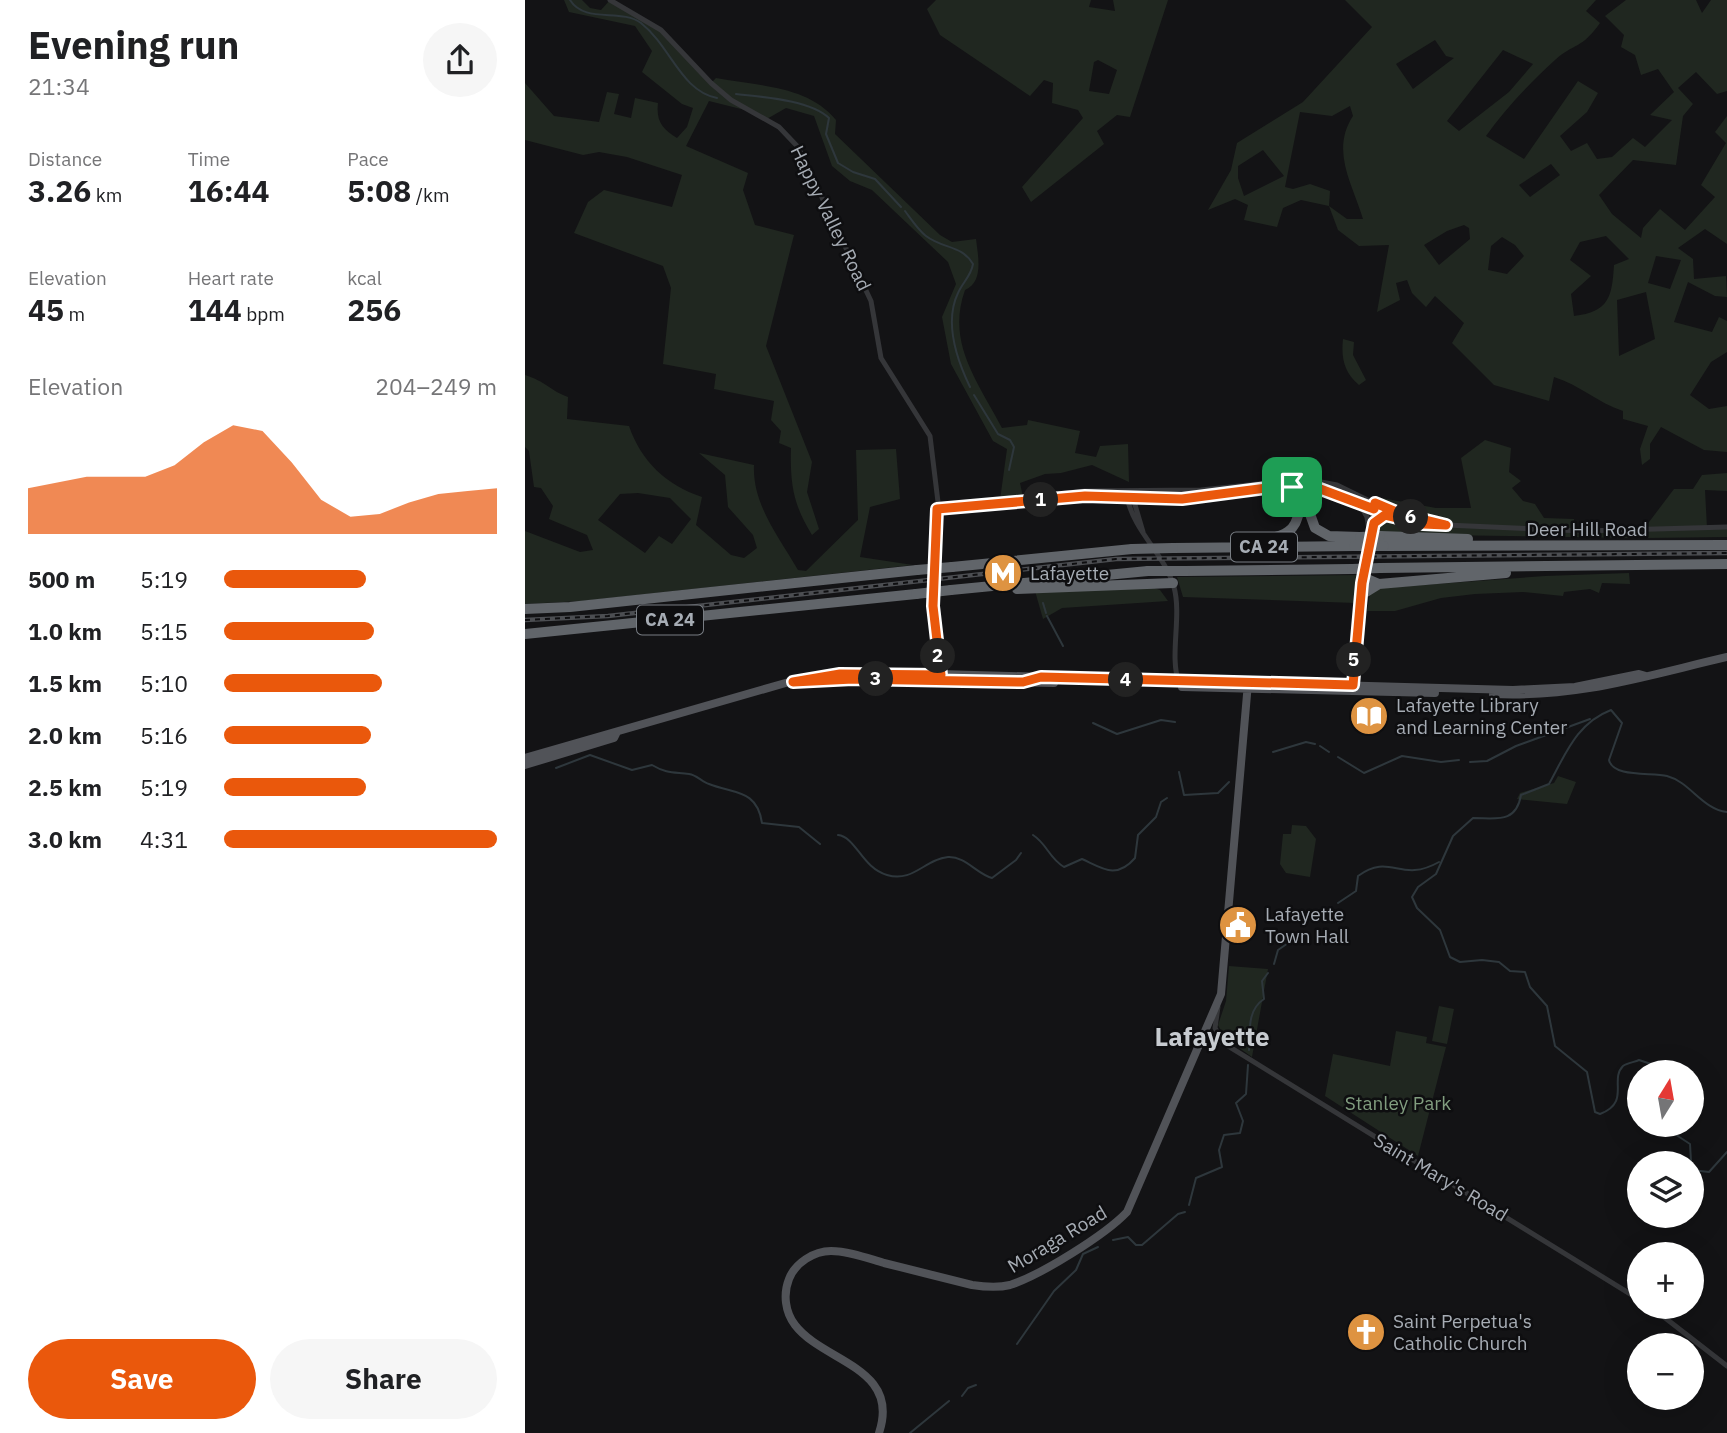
<!DOCTYPE html>
<meta charset="utf-8">
<style>
body{margin:0;font-family:"IBM Plex Sans",sans-serif;background:#f6f6f6;color:#202124;height:100vh;display:flex;flex-direction:column;font-size:26px;white-space:nowrap}
*{box-sizing:border-box;margin:0}
p{font-size:23px;color:#757577}
.icon{flex:none;width:38px;height:38px;fill:none;stroke:currentColor;stroke-width:2;stroke-linecap:round;stroke-linejoin:round}
.map{position:relative;flex:1;overflow:hidden}
.panel{display:flex;flex-direction:column;background:#fff;width:525px}
.panel>*{flex:none}
.needle{width:46px;rotate:11deg}
.controls{position:absolute;left:1102px;top:1060px;display:grid;gap:14px}
.controls a{display:grid;place-items:center;width:77px;height:77px;border-radius:50%;background:#fff;box-shadow:0 7px 28px #0002;font-size:35px}
.pin{position:absolute;display:grid;place-items:center;width:60px;height:60px;color:#fff;margin:-30px;border-radius:14px;box-shadow:0 4px 10px #0006}
.km{position:absolute;width:35px;height:35px;margin:-18px;border-radius:50%;background:#222;color:#fff;font-size:19px;line-height:35px;text-align:center}
.round{display:grid;place-items:center;flex:none;width:74px;height:74px;border-radius:37px;background:#f6f6f6}
.summary{display:flex;align-items:center;justify-content:space-between;height:119px;padding:0 28px}
h1{font-size:38px;font-weight:800;line-height:52px}
.figures{display:grid;grid-template-columns:repeat(3,1fr);gap:10px;height:119px;padding:7px 28px}
.figures div{display:grid;align-content:center}
.figures b{font-size:30px;font-weight:800}
.figures small{font-size:19px;font-weight:400}
.figures p{font-size:19px}
.chart{height:196px;padding:14px 28px}
.chart p{display:flex;justify-content:space-between}
.chart svg{width:100%;height:126px;margin-top:7px;fill:#ea580c;opacity:.7}
.cta{display:flex;gap:14px;margin-top:auto;padding:14px 28px}
.cta a{flex:1;height:80px;border-radius:42px;background:#ea580c;color:#fff;font-size:28px;font-weight:800;line-height:80px;text-align:center}
.cta a+a{background:#f6f6f6;color:#202124}
ul{padding:0 28px;list-style:none;font-size:23px}
li{display:grid;grid-template-columns:112px 84px 1fr;align-items:center;height:52px}
li i{height:18px;border-radius:9px;background:#ea580c}
main{display:flex;flex:1;min-height:0}
.map>svg:first-child{display:block}
.green{fill:#202720;fill-rule:evenodd}
.lines{fill:none;stroke-linecap:round;stroke-linejoin:round}
.stream{stroke:#2e373c;stroke-width:2}
.minor{stroke:#353639;stroke-width:5}
.major{stroke:#515358;stroke-width:8}
.highway{stroke:#61656a;stroke-width:10}
.rail-casing{stroke:#4c4e52;stroke-width:4.5}
.rail{stroke:#0e0e10;stroke-width:2;stroke-dasharray:5;stroke-linecap:butt}
.highway-bridge{stroke:#61656a;stroke-width:10}
.route-casing{stroke:#fff;stroke-width:14}
.route{stroke:#ea580c;stroke-width:9}
.labels{text-anchor:middle;stroke-width:5;stroke-linejoin:round;paint-order:stroke}
.shield{fill:#0e0e10;stroke:#787d83;stroke-width:2}
.shield-label{font-size:18px;font-weight:bold;fill:#a6acb4}
.street-label{font-size:19px;fill:#a6acb4;stroke:#0e0e10}
.poi-label{font-size:19px;fill:#a6acb4;stroke:#0e0e10;text-anchor:start}
.park-label{font-size:19px;fill:#819d7f;stroke:#0e0e10}
.district-label{font-size:26px;font-weight:bold;fill:#c7cbd0;stroke:#0e0e10}
</style>
<main>
<section class="panel">
<div class="summary"><div><h1>Evening run</h1><p>21:34</p></div><a class="round"><svg class="icon" aria-label="share" viewBox="0 0 24 24"><path d="M12 15V3M7 8l5-5 5 5M5 13v7h14v-7"/></svg></a></div>
<div class="figures">
<div><p>Distance</p><b>3.26<small> km</small></b></div>
<div><p>Time</p><b>16:44</b></div>
<div><p>Pace</p><b>5:08<small> /km</small></b></div>
</div>
<div class="figures">
<div><p>Elevation</p><b>45<small> m</small></b></div>
<div><p>Heart rate</p><b>144<small> bpm</small></b></div>
<div><p>kcal</p><b>256</b></div>
</div>
<div class="chart"><p><span>Elevation</span>204–249 m</p>
<svg viewBox="0 0 160 44" preserveAspectRatio="none"><path d="M0 44V28L10 26L20 24L30 24L40 24L50 20L60 12L70 6L80 8L90 19L100 32L110 38L120 37L130 33L140 30L150 29L160 28V44z"/></svg>
</div>
<ul>
<li><b>500 m</b>5:19<i style="width:52%"></i></li>
<li><b>1.0 km</b>5:15<i style="width:55%"></i></li>
<li><b>1.5 km</b>5:10<i style="width:58%"></i></li>
<li><b>2.0 km</b>5:16<i style="width:54%"></i></li>
<li><b>2.5 km</b>5:19<i style="width:52%"></i></li>
<li><b>3.0 km</b>4:31<i style="width:100%"></i></li>
</ul>
<div class="cta"><a>Save</a><a>Share</a></div>
</section>
<div class="map">
<svg width="1202" height="1433" viewBox="0 0 1202 1433">
<rect width="100%" height="100%" fill="#131315"/>
<path class="green" d="M39 0H57L65 8 76 10 85 0 136 30 186 83 191 78C232 86 283 85 311 120L310 134 415 235 427 242 451 239C453 256 459 282 440 290 421 343 453 382 477 428L502 425 503 420 555 431 550 453 571 457 575 446 603 444 604 482 567 465 536 473 520 474 495 483 498 497 475 500 482 449 468 441 426 364 417 317 431 284 423 262 347 190 325 181 307 166 289 116 261 108 240 120 224 111 184 101 161 146 223 173 218 190 230 225 269 235 241 346 287 462 282 492 294 529 287 535C268 504 265 484 266 448L254 443 256 431 246 420 249 401 189 389 191 374 138 364 146 288 138 266 49 233 63 202 79 190 147 207 157 175 102 157 74 152 58 155 0 140V83L29 116 74 122 82 92 94 94 89 114 106 118 110 98 133 103C131 121 137 129 152 138L162 127 168 108 157 104 117 72 127 51 110 26 44 12Z
M411 0H566L564 7 590 11 588 0H643L605 117 592 115 572 131 579 144 506 202 497 187 558 118 553 110 527 103 528 83 519 80 505 96 415 35 402 9ZM573 60 592 70 584 94 564 91 569 62Z
M820 0H1071L1061 11 1075 23C1057 49 1049 43 1030 60 1005 83 980 109 961 136L999 159 1053 81 1073 93 1062 112 1035 136 1046 151 1062 143 1072 159 1087 157 1108 138 1120 147 1147 120 1125 115 1149 92 1133 69 1116 75 1110 55 1096 47 1099 35 1080 16 1101 0H1171L1177 13 1186 0H1202V91L1192 94 1171 72 1153 88 1168 104 1158 116 1151 165 1108 160 1074 195 1087 214 1116 238 1118 228 1135 209 1160 230 1190 197 1176 185 1201 143 1190 132 1202 116V244L1180 229 1153 248 1168 259 1169 279 1201 276 1202 297 1190 296 1163 282 1149 322 1187 332 1194 317 1202 321V352L1186 362 1165 395 1184 409 1202 406V452L1179 450 1136 427 1125 444V459L1117 465 1115 449 1123 426 1098 419V411C1073 403 1055 385 1029 377L1024 401 969 385 927 343 939 323 910 296 901 307 887 293 882 280 871 283 875 300 852 312 864 245 834 246 813 230 804 206 776 200 758 208 752 227 719 220 723 205 710 199 683 210 706 170 712 143 778 102 847 27ZM910 40 921 56 929 58 888 89 871 64ZM978 50 1008 64 984 92 934 131 922 121ZM825 106 828 116C805 151 828 185 838 219H822L804 206 805 191 785 184 768 189 760 187 775 112 807 116ZM738 150 759 176 719 196 713 178V166ZM1026 164 1035 175 1005 197 994 185ZM939 225 944 228 945 239 914 265 899 245 922 231ZM1081 236 1104 259 1089 265C1087 297 1084 312 1049 316L1046 294 1066 276 1045 260 1055 242ZM977 237 990 245 999 256 982 274 963 270 966 246ZM1131 256 1156 260 1145 289 1123 283ZM1121 292 1130 339 1094 356 1092 300Z
M818 339 829 342 828 355 841 380 834 385C819 372 816 358 818 339Z
M0 375C20 381 26 391 43 397L42 419 104 426C116 461 141 485 177 497L171 525 206 555 219 558 232 548 228 535 203 507 200 475 174 453 229 465C227 504 254 537 273 570L281 571 333 520 331 450 371 449 375 499 345 507 335 557 388 565 57 601 0 604V531L55 552 68 550 62 535 24 519 28 506 16 488 9 487 4 451 0 447ZM113 493 145 498 166 519 147 544 134 536 120 553 73 520 95 494Z
M960 440 986 448 984 472 996 481 987 488 998 501 1010 504 1019 518 1049 519 1050 530H1112V535L1108 538 845 534 849 523 856 516 899 521 850 503 851 497 911 508H946L936 458Z
M1202 473V491L1180 490 1182 528 1202 527V537L1119 538 1123 530H1118L1149 489H1168L1177 475Z
M1104 573 1105 584 1077 583 1074 593 1065 589 1039 592 1038 596 998 592 950 594 916 598 870 611H842L845 594 856 588 1020 576Z
M835 575 831 603 658 597 652 577Z
M623 586 635 590 643 601 537 608 518 619 510 591Z
M1033 776 1051 782 1042 804 992 799 995 793 1029 783Z
M767 825 781 826 791 839 785 877 761 873 755 864 758 834H766Z
M704 966 743 969 727 1057 700 1038 693 1025 701 1001Z
M914 1006 929 1009 922 1044 907 1041Z
M871 1031 902 1037 901 1043 921 1047 893 1156 800 1096 808 1054 865 1066Z"/>
<g class="lines">
<path class="stream" d="M45 0C60 24 96 8 116 23 146 47 156 91 192 98
M211 94C238 97 285 100 304 118L301 134 313 163 328 172 350 179 376 207
M380 211C386 219 393 230 401 236 418 249 437 245 448 264 446 276 438 282 433 293 419 322 432 360 445 387
M449 395 473 434 485 440 489 447 484 470
M518 603 521 613
M522 616 538 646
M568 723 592 734 636 720 650 722
M795 746 804 752
M748 752 781 742 790 744
M813 757 839 773 877 756 916 762 934 760
M945 762 962 761 991 746 1065 719
M31 768 65 755 107 770 127 765C142 774 149 772 164 774 172 775 177 782 184 784 209 794 232 789 237 823L274 827 295 844
M654 772 659 795 693 793 704 782
M313 835C331 837 337 868 362 875 388 883 400 859 423 857 440 856 452 874 467 878L491 860 496 853
M508 835C522 844 524 858 539 867L557 859C577 868 591 880 610 858L613 835 631 817 636 802 642 798
M813 903 831 891 833 876C866 852 875 884 914 862
M749 964 753 950 769 939
M724 1050C725 1031 722 1010 739 999L737 981 743 973
M1136 1073 1129 1065 1114 1060C1110 1062 1102 1063 1098 1066 1084 1080 1106 1102 1075 1114L1070 1112 1062 1072 1030 1046 1022 1006 1005 987 1000 972 985 971 974 962 957 960 935 962 925 957 915 930 892 908 887 897 893 887 911 874 928 836 948 818C971 818 991 824 996 795L1024 784C1041 753 1052 723 1086 710L1097 723 1084 760C1088 778 1127 772 1142 776 1165 782 1177 809 1202 812
M1136 1125 1165 1144 1166 1161 1160 1164
M1167 1170 1184 1172 1202 1152
M664 1205 671 1178 697 1167 694 1150 699 1135 715 1133 718 1121 711 1103 721 1094 723 1065
M588 1240 603 1237 611 1245H617L653 1214 660 1212
M492 1344 529 1291 551 1270 558 1254 573 1247
M437 1396 443 1388 451 1385
M385 1433 424 1401"/>
<path class="minor" d="M85 0 136 30 186 83 206 100 254 127 273 147 346 301 356 358 405 436 413 502 408 615 416 674
M602 497C609 532 639 553 649 587 657 617 644 656 654 683
M608 498 618 532
M834 503 842 517 844 530
M412 509 560 496 657 499 749 487H785L808 491 875 520 898 524 1059 531 1202 527
M412 509 416 506 560 491 676 490 780 479 812 485 863 510 906 522
M828 685 837 583 849 506
M828 685 841 592 840 578
M693 1007 690 1028 697 1040
M682 1033 1115 1300
M1126 1307 1202 1366"/>
<path class="major" d="M325 679 529 683
M657 687 910 693
M968 694C1054 698 1120 676 1202 657
M0 758 271 680 315 674 379 673 988 690 1050 687 1114 674 1121 676
M0 765 89 738 91 734
M354 1433C376 1367 298 1362 270 1325 260 1312 258 1294 264 1279 270 1263 289 1251 306 1251 324 1251 342 1258 359 1263 388 1270 418 1278 447 1285 460 1287 473 1288 485 1285 516 1275 580 1235 602 1212L696 994 723 683"/>
<path class="highway" d="M791 484 785 514 790 528 804 536 835 537
M855 536 943 539
M722 541C791 537 760 515 791 480
M859 546 1202 545
M648 548 829 546
M427 567 607 549
M855 568 1202 564
M660 571 827 569
M840 578 854 584 981 573
M492 589 648 583
M426 590 623 571
M841 592 854 584
M0 609 45 607 392 570
M0 634 391 594"/>
<defs>
<path id="rail" d="M0 620 83 616 591 559 1202 553"/>
</defs>
<use href="#rail" class="rail-casing"/>
<use href="#rail" class="rail"/>
<path class="highway-bridge" d="M835 537 855 536
M829 546H859
M607 549 648 548
M827 569 855 568
M392 570 427 567
M623 571H660
M391 594 426 590"/>
</g>
<g class="lines">
<defs>
<path id="route" d="M749 487H790L849 509 850 503 876 514 921 525 898 524 860 515 849 523 837 583 828 685 516 677 498 682 328 679 268 682 315 674 416 675 408 606 412 509 560 496 657 499Z"/>
</defs>
<use href="#route" class="route-casing"/>
<use href="#route" class="route"/>
</g>
<defs>
<symbol id="metro-disc" viewBox="-11 -11 22 22"><circle r="9.5" fill="#de9341" stroke="#0e0e10"/><path d="M-5.5 5V-5H-3L0 0L3-5H5.5V5H3V-.5L0 4L-3-.5V5Z" fill="#fff"/></symbol>
<symbol id="library-disc" viewBox="-11 -11 22 22"><circle r="9.5" fill="#de9341" stroke="#0e0e10"/><path d="M-6-4Q-3-5.5-.7-3.5V5Q-3 3-6 4ZM6-4Q3-5.5 .7-3.5V5Q3 3 6 4Z" fill="#fff"/></symbol>
<symbol id="civic-disc" viewBox="-11 -11 22 22"><circle r="9.5" fill="#de9341" stroke="#0e0e10"/><path d="M-.6-6.5H3V-4.5H.6V-3L4-1V1h2V6H-6V1h2V-1L-.6-3ZM-1.2 2.5V6h2.4V2.5Z" fill="#fff"/></symbol>
<symbol id="church-disc" viewBox="-11 -11 22 22"><circle r="9.5" fill="#de9341" stroke="#0e0e10"/><path d="M-1.2-6h2.4v3.5h3.3v2.4h-3.3V6h-2.4V-.1h-3.3v-2.4h3.3Z" fill="#fff"/></symbol>
</defs>
<g fill-rule="evenodd">
<use href="#metro-disc" x="456" y="551" width="44" height="44"/>
<use href="#library-disc" x="822" y="694" width="44" height="44"/>
<use href="#civic-disc" x="691" y="903" width="44" height="44"/>
<use href="#church-disc" x="819" y="1310" width="44" height="44"/>
</g>
<g class="labels">
<g class="shield">
<rect x="706" y="532.5" width="66" height="29" rx="5"/>
<rect x="112" y="605.5" width="66" height="29" rx="5"/>
</g>
<g class="shield-label">
<text x="739" y="553">CA 24</text>
<text x="145" y="626">CA 24</text>
</g>
<g class="street-label">
<text transform="translate(306 218) rotate(64)" y="7">Happy Valley Road</text>
<text x="1062" y="536">Deer Hill Road</text>
<text transform="translate(916 1177) rotate(31)" y="7">Saint Mary's Road</text>
<text transform="translate(532 1239) rotate(-31)" y="7">Moraga Road</text>
</g>
<g class="poi-label">
<text x="505" y="580">Lafayette</text>
<text x="871" y="712">Lafayette Library<tspan x="871" dy="22">and Learning Center</tspan></text>
<text x="740" y="921">Lafayette<tspan x="740" dy="22">Town Hall</tspan></text>
<text x="868" y="1328">Saint Perpetua's<tspan x="868" dy="22">Catholic Church</tspan></text>
</g>
<g class="park-label">
<text x="873" y="1110">Stanley Park</text>
</g>
<g class="district-label">
<text x="687" y="1046">Lafayette</text>
</g>
</g>
</svg>
<div class="controls">
<a><svg class="needle" viewBox="-14 -14 28 28"><path d="M0-13l5 13h-10z" fill="#e53935"/><path d="M0 13l5-13h-10z" fill="#757577"/></svg></a>
<a><svg class="icon" aria-label="layers" viewBox="0 0 24 24"><path d="M12 4l9 5-9 5-9-5zM3 14l9 5 9-5"/></svg></a>
<a>+</a>
<a>−</a>
</div>
<div class="pin" style="left:767px;top:487px;background:#1e9e55"><svg class="icon" aria-label="arrive" viewBox="0 0 24 24"><path d="M6 21V4h12l-3 4 3 4H6"/></svg></div>
<b class="km" style="left:516px;top:500px">1</b>
<b class="km" style="left:413px;top:656px">2</b>
<b class="km" style="left:351px;top:679px">3</b>
<b class="km" style="left:601px;top:680px">4</b>
<b class="km" style="left:829px;top:660px">5</b>
<b class="km" style="left:886px;top:517px">6</b>
</div>
</main>
